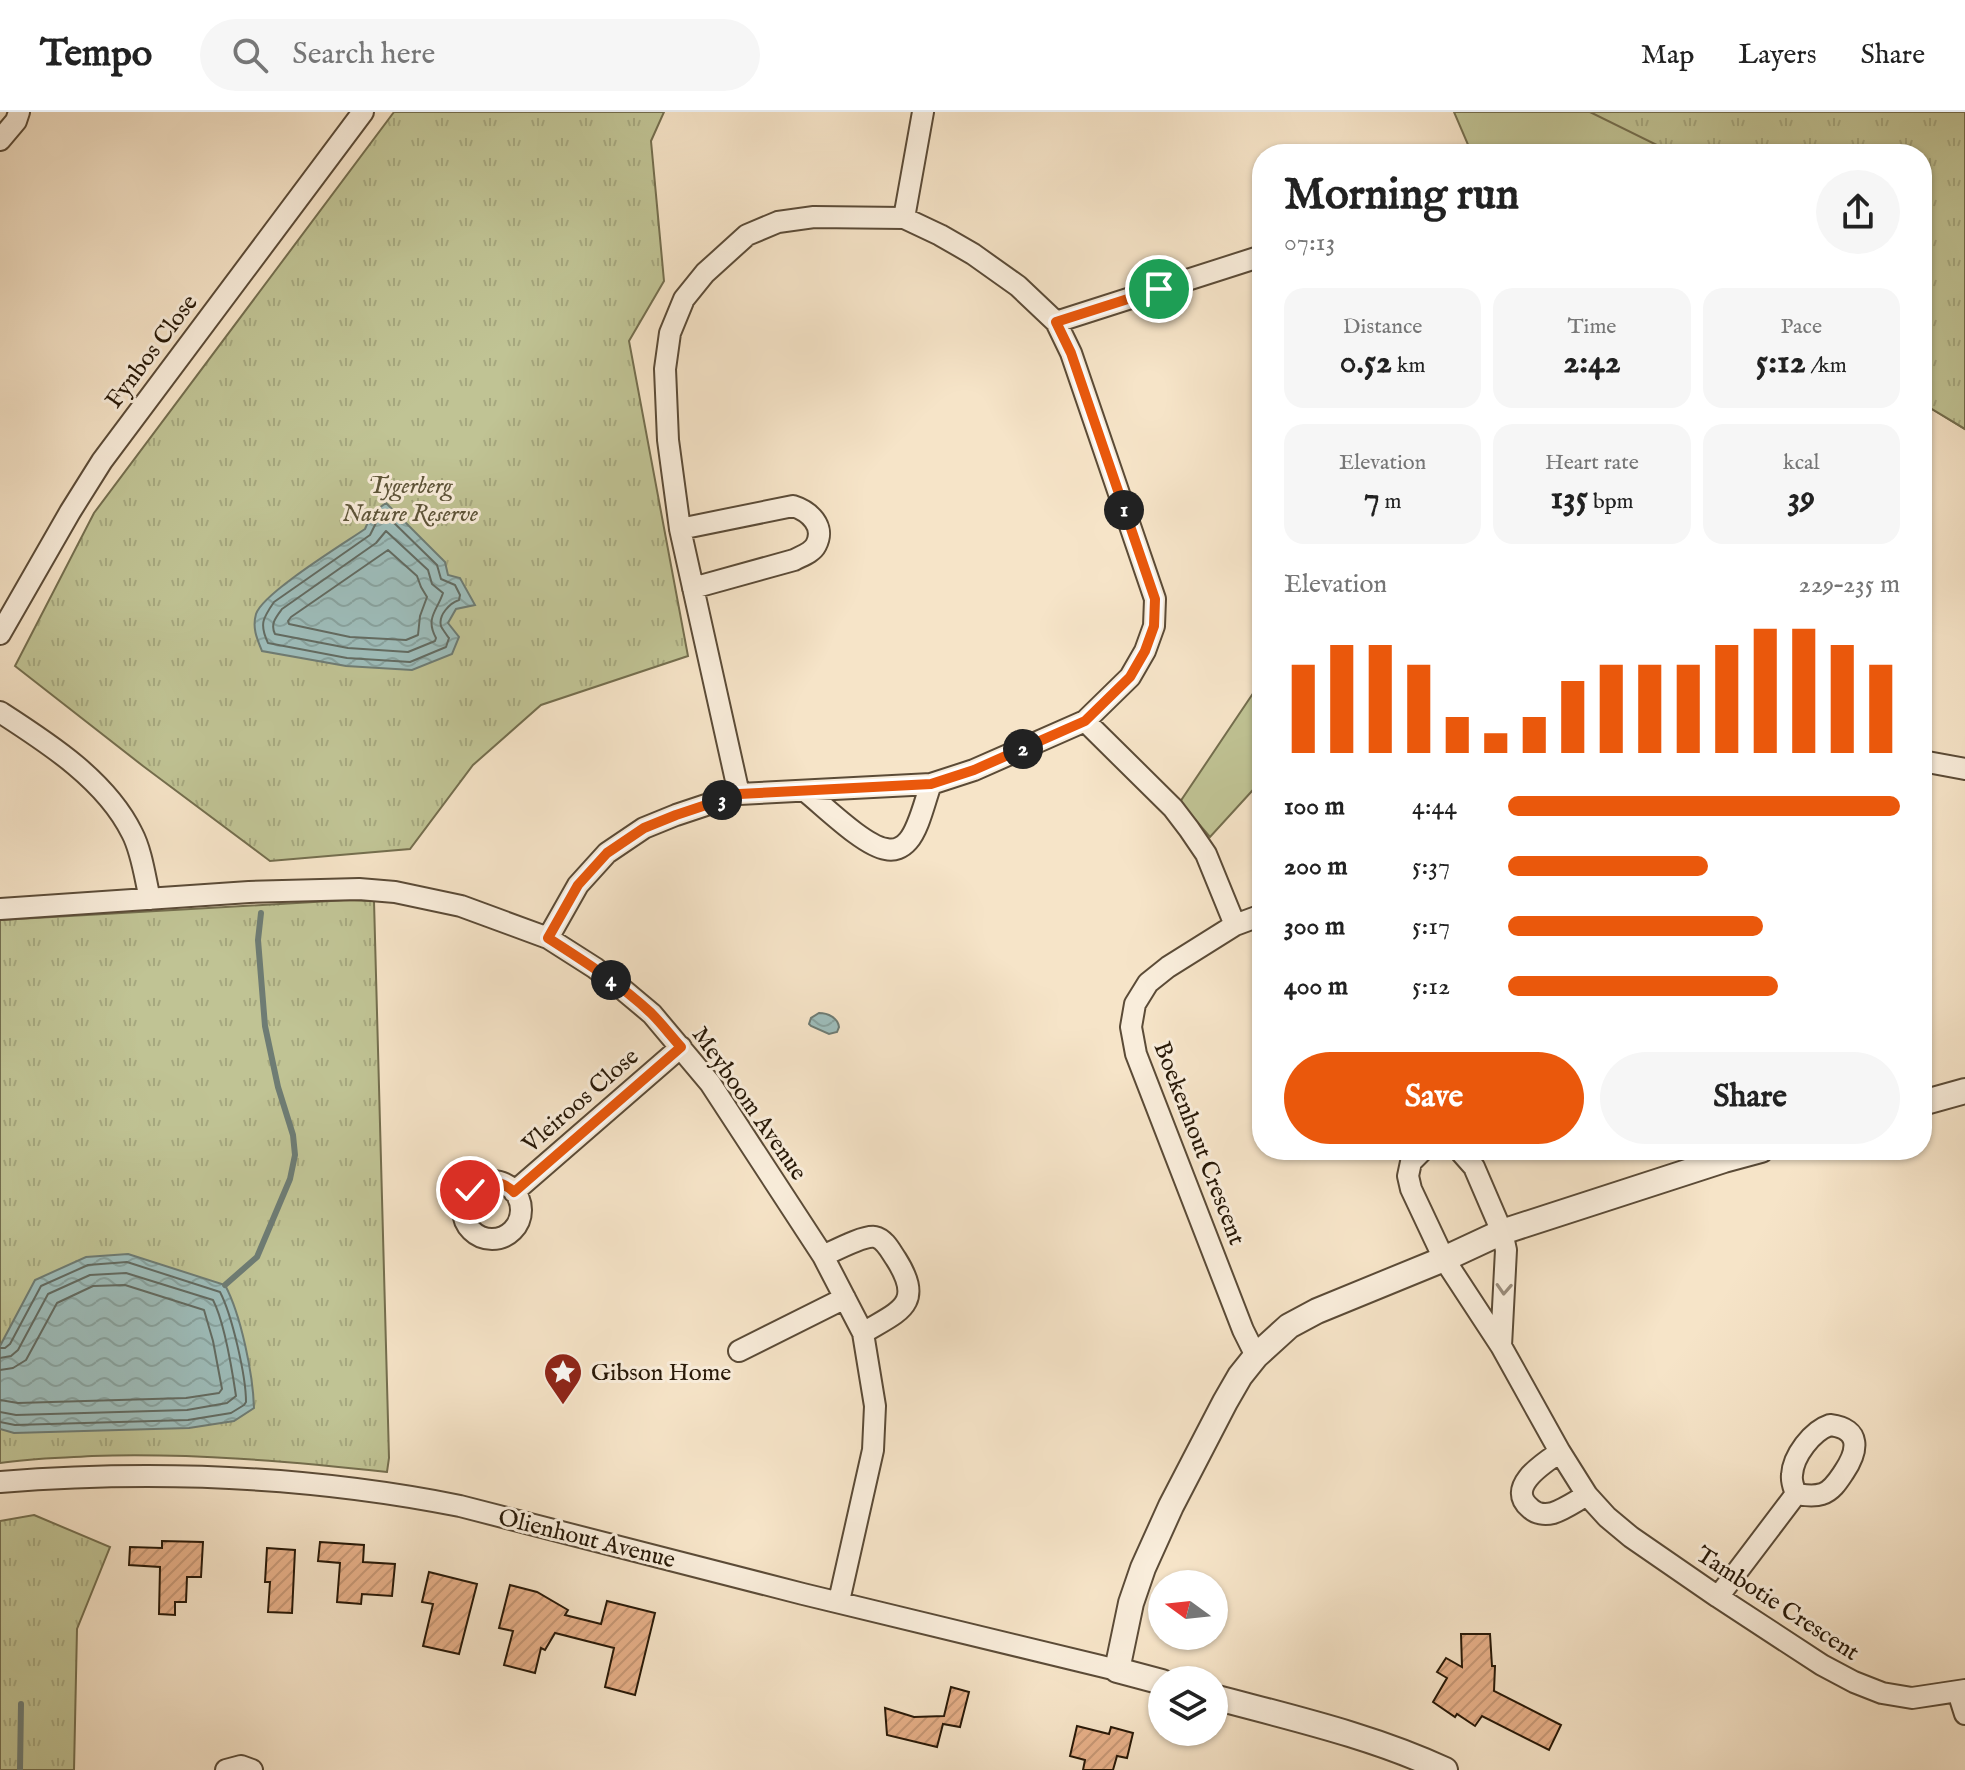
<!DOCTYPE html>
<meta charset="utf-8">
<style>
body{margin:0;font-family:"IM FELL English",serif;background:#f6f6f6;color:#222;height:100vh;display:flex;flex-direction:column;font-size:30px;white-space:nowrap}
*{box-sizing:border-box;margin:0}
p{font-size:26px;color:#767676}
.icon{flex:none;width:44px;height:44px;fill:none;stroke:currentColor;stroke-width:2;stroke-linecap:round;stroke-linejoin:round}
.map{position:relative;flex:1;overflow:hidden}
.details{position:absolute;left:1252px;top:32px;width:680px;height:1016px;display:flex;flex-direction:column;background:#fff;border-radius:32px;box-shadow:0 2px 6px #0004}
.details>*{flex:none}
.needle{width:52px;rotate:285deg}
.controls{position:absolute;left:1148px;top:1458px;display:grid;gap:16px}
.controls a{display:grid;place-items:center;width:80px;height:80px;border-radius:50%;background:#fff;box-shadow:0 2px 6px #0004;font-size:40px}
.pin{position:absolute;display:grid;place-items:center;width:68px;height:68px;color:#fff;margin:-34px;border:4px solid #fff;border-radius:50%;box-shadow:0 2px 8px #0007}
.km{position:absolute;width:40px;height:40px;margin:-20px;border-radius:50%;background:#222;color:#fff;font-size:22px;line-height:40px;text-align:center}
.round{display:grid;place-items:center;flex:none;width:84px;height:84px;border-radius:42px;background:#f6f6f6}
.head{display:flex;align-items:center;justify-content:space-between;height:136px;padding:0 32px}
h1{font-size:44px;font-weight:700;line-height:60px}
.stats{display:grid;grid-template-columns:repeat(3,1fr);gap:12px;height:136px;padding:8px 32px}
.stats div{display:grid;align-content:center;border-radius:20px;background:#f6f6f6;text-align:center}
.stats b{font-size:34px;font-weight:700}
.stats small{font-size:22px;font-weight:400}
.stats p{font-size:22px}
.chart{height:224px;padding:16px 32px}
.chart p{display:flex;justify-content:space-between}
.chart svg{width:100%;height:144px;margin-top:8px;stroke:#ea580c;stroke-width:6}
.action{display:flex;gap:16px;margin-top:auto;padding:16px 32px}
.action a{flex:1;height:92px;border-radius:48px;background:#ea580c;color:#fff;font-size:32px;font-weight:700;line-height:92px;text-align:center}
.action a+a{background:#f6f6f6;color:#222}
ul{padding:0 32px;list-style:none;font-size:26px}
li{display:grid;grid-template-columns:128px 96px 1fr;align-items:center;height:60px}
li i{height:20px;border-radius:10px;background:#ea580c}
header{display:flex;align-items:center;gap:48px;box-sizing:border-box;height:112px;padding:0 40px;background:#fff;border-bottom:2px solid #e0e0e0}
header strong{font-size:38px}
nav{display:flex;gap:44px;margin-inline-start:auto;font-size:28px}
.search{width:560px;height:72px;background:#f6f6f6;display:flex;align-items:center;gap:20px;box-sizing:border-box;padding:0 28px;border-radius:44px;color:#767676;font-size:30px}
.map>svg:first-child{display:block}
.grass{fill:#c0c394;stroke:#746e4e;stroke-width:2}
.park{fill:url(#park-tufts);stroke:#746e4e;stroke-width:2}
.water{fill:url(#water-waves);stroke:#6e7c74;stroke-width:2}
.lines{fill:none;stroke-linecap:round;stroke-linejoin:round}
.shore{stroke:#626b62;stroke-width:2}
.stream{stroke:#6e7c74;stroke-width:6}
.building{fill:url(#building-hatch);stroke:#271807;stroke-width:2}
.minor-casing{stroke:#5b4b37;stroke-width:24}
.tertiary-casing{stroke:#5b4b37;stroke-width:28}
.minor{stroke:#f9eddb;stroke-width:20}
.tertiary{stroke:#f9eddb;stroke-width:24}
.oneway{stroke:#9a8d7c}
.route-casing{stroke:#fff;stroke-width:16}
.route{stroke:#ea580c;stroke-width:10}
.labels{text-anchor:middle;stroke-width:6;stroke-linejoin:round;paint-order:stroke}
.street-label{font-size:24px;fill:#271807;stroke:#f9eddb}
.park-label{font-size:24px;font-style:italic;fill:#5d5438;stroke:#f9eddb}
.poi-label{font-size:24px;fill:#271807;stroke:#f9eddb;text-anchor:start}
</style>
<header>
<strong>Tempo</strong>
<div class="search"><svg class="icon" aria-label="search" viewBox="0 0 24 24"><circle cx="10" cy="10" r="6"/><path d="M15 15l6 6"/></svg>Search here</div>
<nav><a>Map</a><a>Layers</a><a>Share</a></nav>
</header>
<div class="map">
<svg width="1965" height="1658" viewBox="0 0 1965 1658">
<defs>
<pattern id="park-tufts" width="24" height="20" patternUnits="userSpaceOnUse" patternTransform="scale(2)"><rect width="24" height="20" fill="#c0c394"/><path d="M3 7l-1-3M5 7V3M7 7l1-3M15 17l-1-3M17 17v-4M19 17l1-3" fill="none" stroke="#a5a77e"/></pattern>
<pattern id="water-waves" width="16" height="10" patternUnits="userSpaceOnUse" patternTransform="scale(2)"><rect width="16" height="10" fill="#9ebebc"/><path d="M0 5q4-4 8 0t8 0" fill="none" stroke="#88a3a0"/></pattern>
<pattern id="building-hatch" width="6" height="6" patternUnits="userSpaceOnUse" patternTransform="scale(2)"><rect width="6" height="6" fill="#e7b089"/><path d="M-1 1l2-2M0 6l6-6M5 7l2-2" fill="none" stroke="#c69775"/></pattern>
</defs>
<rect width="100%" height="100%" fill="#f6e4c8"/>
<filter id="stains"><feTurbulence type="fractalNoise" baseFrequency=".0025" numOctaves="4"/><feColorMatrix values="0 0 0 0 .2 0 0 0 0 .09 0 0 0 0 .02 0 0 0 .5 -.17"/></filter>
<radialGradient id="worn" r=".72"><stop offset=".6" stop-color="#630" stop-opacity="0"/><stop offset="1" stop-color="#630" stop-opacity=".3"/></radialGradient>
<path class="grass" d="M1454 0H1965V317L1922 291V42H1472Z
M1262 568V668L1210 725 1180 690Z"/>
<path class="park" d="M394 0H664L651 29 664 169 629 229 688 544 541 593 473 653 410 737 270 749 143 654 15 554 94 401Z
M1590 0H1965V317L1922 291V42H1675Z
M348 788 374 789 389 1346 387 1360C289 1349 191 1341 92 1344 61 1346 30 1346 0 1351V808Z
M34 1403 110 1435 77 1517 74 1658H0V1409Z"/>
<path class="water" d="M386 391 445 450 448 463 460 466 475 493 456 497 448 511 459 525 452 542 412 558 346 554 262 539C257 527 252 516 256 502 263 481 343 432 365 417L372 401Z
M819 901C828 901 838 906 839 915L837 920 829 922 811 914 809 912 811 906Z
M128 1142 225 1173C241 1203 253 1262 254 1296L234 1309 189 1316 14 1321 0 1317V1234L35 1168 86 1145Z"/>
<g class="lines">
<path class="shore" d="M384 403 387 404 437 453 441 467 455 473 460 483 459 488C450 491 438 503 441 514 441 515 448 525 449 526L446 535 410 550 347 546 268 531C259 512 263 506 274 490L370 423 378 407Z
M386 419 428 458 432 472 443 481C437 499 425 506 436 526L435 529 408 540 348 536 275 522C270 512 276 505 282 497L376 431Z
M388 438 417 464 421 475 427 485 420 504 418 523 406 528 350 525 289 512 288 509 291 505Z
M0 1236H5L10 1232 41 1174 88 1153 127 1150 220 1180C232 1203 246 1264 246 1290L244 1293 231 1301 188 1308 15 1313 0 1310
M0 1246 11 1244 18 1238 48 1182 90 1163 126 1161 213 1188C225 1211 232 1257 236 1284L227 1291 187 1298 16 1303 0 1300
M0 1258 13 1256 26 1248 57 1191 93 1174 125 1173 204 1198 213 1229 222 1277 219 1281 186 1286 18 1291 0 1288"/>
<path class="stream" d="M225 1173 257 1145 290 1067 295 1043 293 1023 278 975 265 914 258 828 261 801
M20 1658 21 1592"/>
</g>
<path class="building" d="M162 1429 203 1430 201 1465H187L186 1490H175V1503L159 1502 160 1455 129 1453 130 1435 162 1436Z
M320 1430 364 1433 363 1450 395 1452 392 1484 362 1482 361 1492 337 1490 340 1451 318 1449Z
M267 1436 295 1438 292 1501 268 1500 270 1470H265Z
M429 1460 477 1472 459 1542 423 1534 433 1492 422 1490Z
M510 1473 537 1480 568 1498 565 1503 601 1512 607 1489 655 1501 635 1583 605 1575 614 1536 555 1521 545 1538 541 1536 535 1561 504 1553 513 1519 499 1516Z
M1461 1522H1490L1492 1554H1495L1494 1579 1561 1613 1549 1638 1482 1604 1475 1614 1457 1602 1455 1605 1433 1590 1447 1566 1437 1560 1446 1546 1462 1555Z
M951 1575 969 1580 960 1615 943 1612 937 1635 887 1623 885 1596 914 1605 944 1604Z
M1077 1614 1109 1622 1111 1615 1133 1621 1127 1646 1117 1644 1113 1658H1083L1085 1648 1070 1644Z"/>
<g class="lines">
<defs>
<path id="minor" d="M0 28 16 9 19 0
M904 106 923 0
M1056 210 1262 144
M680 417 793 394C809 399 826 414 816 433 812 441 801 444 794 448L693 476
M0 522 70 400 102 349 363 0
M0 600C48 631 106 668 132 721 142 740 145 766 150 787
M1085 609 1173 696 1189 717 1206 742 1235 813
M1922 649 1965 657
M805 679C824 694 864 734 886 737 894 739 902 736 908 729 919 717 925 688 931 672
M0 797 249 780 359 777 395 780 461 794 548 826 595 856 621 876 652 902 710 971 823 1144 863 1221 875 1294 873 1338 839 1489
M548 826 578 773 607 741 644 716 676 703 739 682 931 672 974 658 1085 609 1130 565 1145 539 1154 514 1155 487 1071 241 1056 210 1018 174 973 142 940 123 904 106 814 105 778 110 747 123 705 161 684 187 670 221 665 257 668 328 680 417 739 682
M1423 1038 1411 1050 1408 1064 1411 1077 1444 1147 1501 1234 1560 1340 1587 1383 1607 1405 1631 1425 1718 1485 1822 1553 1854 1570 1882 1581 1912 1586 1965 1578
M1459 1038 1474 1055 1502 1120 1506 1138 1501 1234
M463 1098a29 29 0 1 1 58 0a29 29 0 1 1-58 0Z
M514 1080 681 935
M823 1144C834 1139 864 1123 875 1125 885 1127 891 1140 896 1147 925 1193 899 1199 863 1221
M739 1239 845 1186
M1256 1244 1243 1218 1136 942 1131 915 1135 892 1148 871 1168 855 1235 813 1262 803
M1830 1313C1862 1317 1858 1339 1844 1360 1838 1369 1832 1379 1822 1382 1813 1385 1804 1383 1796 1382 1794 1376 1791 1370 1792 1363 1793 1344 1812 1319 1830 1313Z
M1560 1340C1544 1351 1505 1375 1530 1396 1536 1402 1545 1403 1553 1401 1565 1397 1576 1389 1587 1383
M0 1370C153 1358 310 1364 460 1394L803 1482 1117 1558
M1718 1485 1796 1382
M1958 1580 1965 1602
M226 1658 241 1654 252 1658"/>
<path id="tertiary" d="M1922 991 1965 979
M1162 1570 1117 1558 1131 1491 1143 1456 1171 1394 1225 1290 1240 1264 1256 1244 1289 1214 1317 1199 1444 1147 1502 1120 1724 1048 1761 1038
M1214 1585C1292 1606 1372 1624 1445 1658"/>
</defs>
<use href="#minor" class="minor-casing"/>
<use href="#tertiary" class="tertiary-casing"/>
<use href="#minor" class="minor"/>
<use href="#tertiary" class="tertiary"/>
</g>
<defs><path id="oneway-chevron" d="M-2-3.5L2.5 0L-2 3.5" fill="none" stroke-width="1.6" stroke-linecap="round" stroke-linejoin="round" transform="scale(2)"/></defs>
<use class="oneway" href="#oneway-chevron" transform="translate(1504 1177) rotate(93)"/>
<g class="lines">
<defs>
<path id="route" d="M470 1078C485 1067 500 1067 514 1080L681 935C671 924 662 912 651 901 620 872 584 849 548 826L578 773 607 741 644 716 676 703 739 682 931 672 974 658 1085 609 1130 565 1145 539 1154 514 1155 487 1071 241 1056 210 1159 177"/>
</defs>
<use href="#route" class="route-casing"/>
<use href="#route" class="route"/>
</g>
<defs>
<symbol id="sight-pin" viewBox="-11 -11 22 30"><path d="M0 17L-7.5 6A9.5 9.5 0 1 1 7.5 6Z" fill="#8f2418" stroke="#f9eddb"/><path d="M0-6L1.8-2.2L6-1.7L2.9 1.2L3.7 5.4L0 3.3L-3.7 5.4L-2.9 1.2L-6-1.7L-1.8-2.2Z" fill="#fff"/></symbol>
</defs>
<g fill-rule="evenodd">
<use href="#sight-pin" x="541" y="1238" width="44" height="60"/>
</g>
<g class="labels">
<g class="street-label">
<text transform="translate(151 239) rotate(-53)" y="8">Fynbos Close</text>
<text transform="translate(580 988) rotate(-41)" y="8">Vleiroos Close</text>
<text transform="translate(750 991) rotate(55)" y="8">Meyboom Avenue</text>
<text transform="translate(1200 1031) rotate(69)" y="8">Boekenhout Crescent</text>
<text transform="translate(587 1426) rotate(14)" y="8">Olienhout Avenue</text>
<text transform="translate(1778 1491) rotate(33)" y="8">Tambotie Crescent</text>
</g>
<g class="park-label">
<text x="410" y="381">Tygerberg<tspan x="410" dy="28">Nature Reserve</tspan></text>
</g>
<g class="poi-label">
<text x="591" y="1268">Gibson Home</text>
</g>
</g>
<rect width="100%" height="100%" filter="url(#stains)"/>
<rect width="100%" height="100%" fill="url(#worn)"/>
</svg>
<div class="controls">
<a><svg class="needle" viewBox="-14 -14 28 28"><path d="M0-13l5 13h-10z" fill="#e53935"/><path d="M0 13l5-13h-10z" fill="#767676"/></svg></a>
<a><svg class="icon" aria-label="layers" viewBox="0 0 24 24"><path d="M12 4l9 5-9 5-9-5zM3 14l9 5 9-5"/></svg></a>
</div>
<div class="pin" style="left:1159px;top:177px;background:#1e9e55"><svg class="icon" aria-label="arrive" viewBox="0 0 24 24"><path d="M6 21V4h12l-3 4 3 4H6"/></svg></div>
<div class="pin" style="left:470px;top:1078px;background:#d93025"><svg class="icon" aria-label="check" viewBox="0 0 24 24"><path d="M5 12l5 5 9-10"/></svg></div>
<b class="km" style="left:1124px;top:398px">1</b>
<b class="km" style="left:1023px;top:637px">2</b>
<b class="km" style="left:722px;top:688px">3</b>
<b class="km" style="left:611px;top:868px">4</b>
<section class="details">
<div class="head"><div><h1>Morning run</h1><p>07:13</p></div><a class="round"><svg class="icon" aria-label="share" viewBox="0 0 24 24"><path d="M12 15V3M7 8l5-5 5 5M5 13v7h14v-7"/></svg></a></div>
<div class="stats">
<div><p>Distance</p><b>0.52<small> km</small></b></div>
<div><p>Time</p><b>2:42</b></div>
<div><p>Pace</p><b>5:12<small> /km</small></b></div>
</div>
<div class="stats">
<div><p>Elevation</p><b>7<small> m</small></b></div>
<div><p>Heart rate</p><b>135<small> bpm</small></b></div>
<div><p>kcal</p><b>39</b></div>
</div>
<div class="chart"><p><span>Elevation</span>229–235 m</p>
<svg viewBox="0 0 160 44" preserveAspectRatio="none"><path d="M5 44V17M15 44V11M25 44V11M35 44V17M45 44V33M55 44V38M65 44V33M75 44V22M85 44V17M95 44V17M105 44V17M115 44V11M125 44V6M135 44V6M145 44V11M155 44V17"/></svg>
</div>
<ul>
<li><b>100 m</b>4:44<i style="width:100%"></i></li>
<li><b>200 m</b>5:37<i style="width:51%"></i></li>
<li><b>300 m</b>5:17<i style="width:65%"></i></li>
<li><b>400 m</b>5:12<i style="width:69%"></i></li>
</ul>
<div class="action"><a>Save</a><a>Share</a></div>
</section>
</div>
